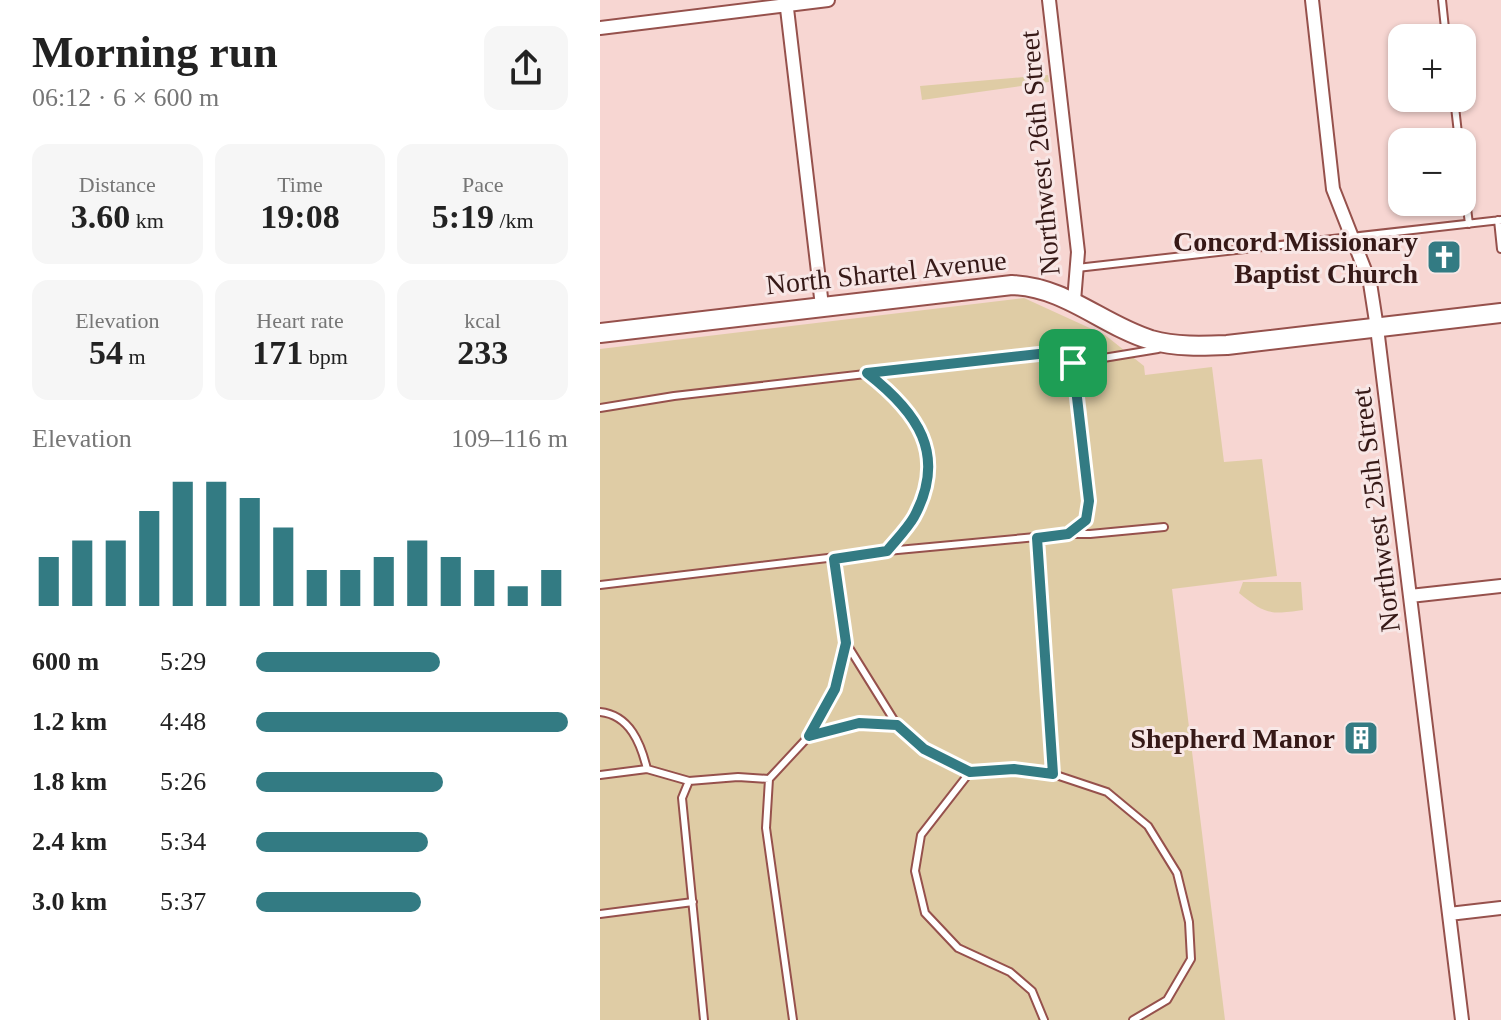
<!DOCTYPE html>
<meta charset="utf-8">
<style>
body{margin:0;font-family:Georgia,serif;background:#f6f6f6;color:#222;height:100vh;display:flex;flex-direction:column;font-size:30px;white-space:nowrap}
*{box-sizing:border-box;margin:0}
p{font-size:26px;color:#767676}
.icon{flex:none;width:44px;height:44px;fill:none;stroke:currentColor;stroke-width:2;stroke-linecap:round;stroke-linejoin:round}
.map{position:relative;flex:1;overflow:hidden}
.details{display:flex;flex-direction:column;background:#fff;width:600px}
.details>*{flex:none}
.buttons{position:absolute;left:788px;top:24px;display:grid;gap:16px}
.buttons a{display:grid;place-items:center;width:88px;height:88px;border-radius:16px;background:#fff;box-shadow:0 2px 6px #0004;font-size:40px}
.pin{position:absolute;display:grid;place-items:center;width:68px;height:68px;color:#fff;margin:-34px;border-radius:16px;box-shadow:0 4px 12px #0006}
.round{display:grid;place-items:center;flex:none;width:84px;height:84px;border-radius:16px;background:#f6f6f6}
.head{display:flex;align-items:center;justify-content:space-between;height:136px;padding:0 32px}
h1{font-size:44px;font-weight:600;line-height:60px}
.figures{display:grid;grid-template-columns:repeat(3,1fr);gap:12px;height:136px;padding:8px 32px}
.figures div{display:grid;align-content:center;border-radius:16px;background:#f6f6f6;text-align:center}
.figures b{font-size:34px;font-weight:600}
.figures small{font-size:22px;font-weight:400}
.figures p{font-size:22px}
.chart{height:224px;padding:16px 32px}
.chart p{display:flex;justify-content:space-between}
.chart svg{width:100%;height:144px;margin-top:8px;stroke:#337b83;stroke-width:6}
ul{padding:0 32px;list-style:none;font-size:26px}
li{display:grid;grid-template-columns:128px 96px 1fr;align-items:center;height:60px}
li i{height:20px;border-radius:10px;background:#337b83}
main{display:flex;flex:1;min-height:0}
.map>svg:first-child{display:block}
.green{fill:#dfcca5}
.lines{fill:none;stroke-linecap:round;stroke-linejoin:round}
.lane-casing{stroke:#96514c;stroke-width:10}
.street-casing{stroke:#96514c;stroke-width:16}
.secondary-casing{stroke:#96514c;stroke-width:22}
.lane{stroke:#fff;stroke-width:6}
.street{stroke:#fff;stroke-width:12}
.secondary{stroke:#fff;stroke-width:18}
.route-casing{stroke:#fff;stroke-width:16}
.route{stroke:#337b83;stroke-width:10}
.labels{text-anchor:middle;stroke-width:6;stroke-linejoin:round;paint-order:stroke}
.street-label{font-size:28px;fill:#361917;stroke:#f8e7e6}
.poi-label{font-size:28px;font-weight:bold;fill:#361917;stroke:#f8e7e6;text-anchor:end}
</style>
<main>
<section class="details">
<div class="head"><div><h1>Morning run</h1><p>06:12 · 6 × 600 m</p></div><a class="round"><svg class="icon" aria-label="share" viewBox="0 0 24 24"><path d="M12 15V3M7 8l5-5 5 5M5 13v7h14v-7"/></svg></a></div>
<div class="figures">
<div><p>Distance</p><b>3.60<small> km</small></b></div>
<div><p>Time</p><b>19:08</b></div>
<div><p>Pace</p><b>5:19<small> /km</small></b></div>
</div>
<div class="figures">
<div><p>Elevation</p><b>54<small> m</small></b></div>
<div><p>Heart rate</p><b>171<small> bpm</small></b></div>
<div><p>kcal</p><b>233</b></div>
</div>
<div class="chart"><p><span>Elevation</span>109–116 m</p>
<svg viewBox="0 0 160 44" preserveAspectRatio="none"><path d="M5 44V29M15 44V24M25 44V24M35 44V15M45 44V6M55 44V6M65 44V11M75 44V20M85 44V33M95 44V33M105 44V29M115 44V24M125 44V29M135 44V33M145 44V38M155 44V33"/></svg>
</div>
<ul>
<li><b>600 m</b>5:29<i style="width:59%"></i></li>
<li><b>1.2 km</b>4:48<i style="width:100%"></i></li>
<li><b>1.8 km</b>5:26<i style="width:60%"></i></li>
<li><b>2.4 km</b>5:34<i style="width:55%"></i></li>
<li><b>3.0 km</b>5:37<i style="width:53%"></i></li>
</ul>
</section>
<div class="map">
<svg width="901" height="1020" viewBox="0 0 901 1020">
<rect width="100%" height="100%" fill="#f7d6d2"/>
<path class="green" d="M448 75 449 82 322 100 320 86Z
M424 298 505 335 544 366 545 375 612 367 624 462 662 459 677 576 572 589 625 1020H0V349Z
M643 582H701L703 610C670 615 665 614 639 593Z"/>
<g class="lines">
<defs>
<path id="lane" d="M842 0 846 38
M854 98 859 142
M862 168 869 224
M898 220 901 249
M477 268 901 220
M268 374C317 412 348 454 314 517 307 529 296 540 287 551
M0 408 74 396 448 353 473 363 558 349
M468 534H490L564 527
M437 538 453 774
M0 585 287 551 468 534 486 520 489 501 473 363
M246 643 297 725 324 749 370 772 414 769 453 774 507 792 548 826 577 873 589 922 591 959 567 1000 533 1020
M0 712C30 715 41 744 47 769
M209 736 259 723 297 725
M370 772 321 835 315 871 325 913 358 948 410 972 432 991 444 1020
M0 775 47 769 89 781
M169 779 166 828 193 1020
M0 914 93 902
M104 1020 82 798 89 781 138 777 169 779 209 736 235 689 246 643 234 559"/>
<path id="street" d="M186 0 222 306
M449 0 478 252 474 301
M712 0 733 189 770 283 777 328 862 1020
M0 28 228 0
M810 596 901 586
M849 914 901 908"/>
<path id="secondary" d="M0 333 412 285C466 287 502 325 551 340 576 347 602 346 627 345L901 313"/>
</defs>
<use href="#lane" class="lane-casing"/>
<use href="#street" class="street-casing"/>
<use href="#secondary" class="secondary-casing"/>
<use href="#lane" class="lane"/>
<use href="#street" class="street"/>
<use href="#secondary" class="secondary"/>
</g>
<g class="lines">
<defs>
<path id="route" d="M448 353 473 363 489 501 486 520 468 534 437 538 453 774 414 769 370 772 324 749 297 725 259 723 209 736 235 689 246 643 234 559 287 551C296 540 307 529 314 517 348 454 317 412 267 373Z"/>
</defs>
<use href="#route" class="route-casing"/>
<use href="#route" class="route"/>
</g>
<defs>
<symbol id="church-square" viewBox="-11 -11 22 22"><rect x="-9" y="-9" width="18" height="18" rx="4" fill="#337b83" stroke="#f8e7e6"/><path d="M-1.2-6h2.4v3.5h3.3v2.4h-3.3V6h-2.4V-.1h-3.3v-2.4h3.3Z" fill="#fff"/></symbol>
<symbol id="building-square" viewBox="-11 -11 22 22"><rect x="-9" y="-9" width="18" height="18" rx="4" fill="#337b83" stroke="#f8e7e6"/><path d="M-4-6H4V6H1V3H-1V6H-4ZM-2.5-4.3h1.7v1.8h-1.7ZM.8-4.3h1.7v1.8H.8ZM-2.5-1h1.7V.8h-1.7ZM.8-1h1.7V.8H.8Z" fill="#fff"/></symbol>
</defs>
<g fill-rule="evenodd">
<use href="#church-square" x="824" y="237" width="40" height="40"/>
<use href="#building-square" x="741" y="718" width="40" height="40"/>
</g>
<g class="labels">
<g class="street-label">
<text transform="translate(439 153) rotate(-95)" y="10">Northwest 26th Street</text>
<text transform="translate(286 272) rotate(-6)" y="10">North Shartel Avenue</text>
<text transform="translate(775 510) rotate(-97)" y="10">Northwest 25th Street</text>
</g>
<g class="poi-label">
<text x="818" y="251">Concord Missionary<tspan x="818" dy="32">Baptist Church</tspan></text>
<text x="735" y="748">Shepherd Manor</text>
</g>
</g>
</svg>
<div class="buttons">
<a>+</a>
<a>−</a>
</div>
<div class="pin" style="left:473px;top:363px;background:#1e9e55"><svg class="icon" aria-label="arrive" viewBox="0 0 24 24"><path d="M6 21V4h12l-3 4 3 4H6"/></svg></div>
</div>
</main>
